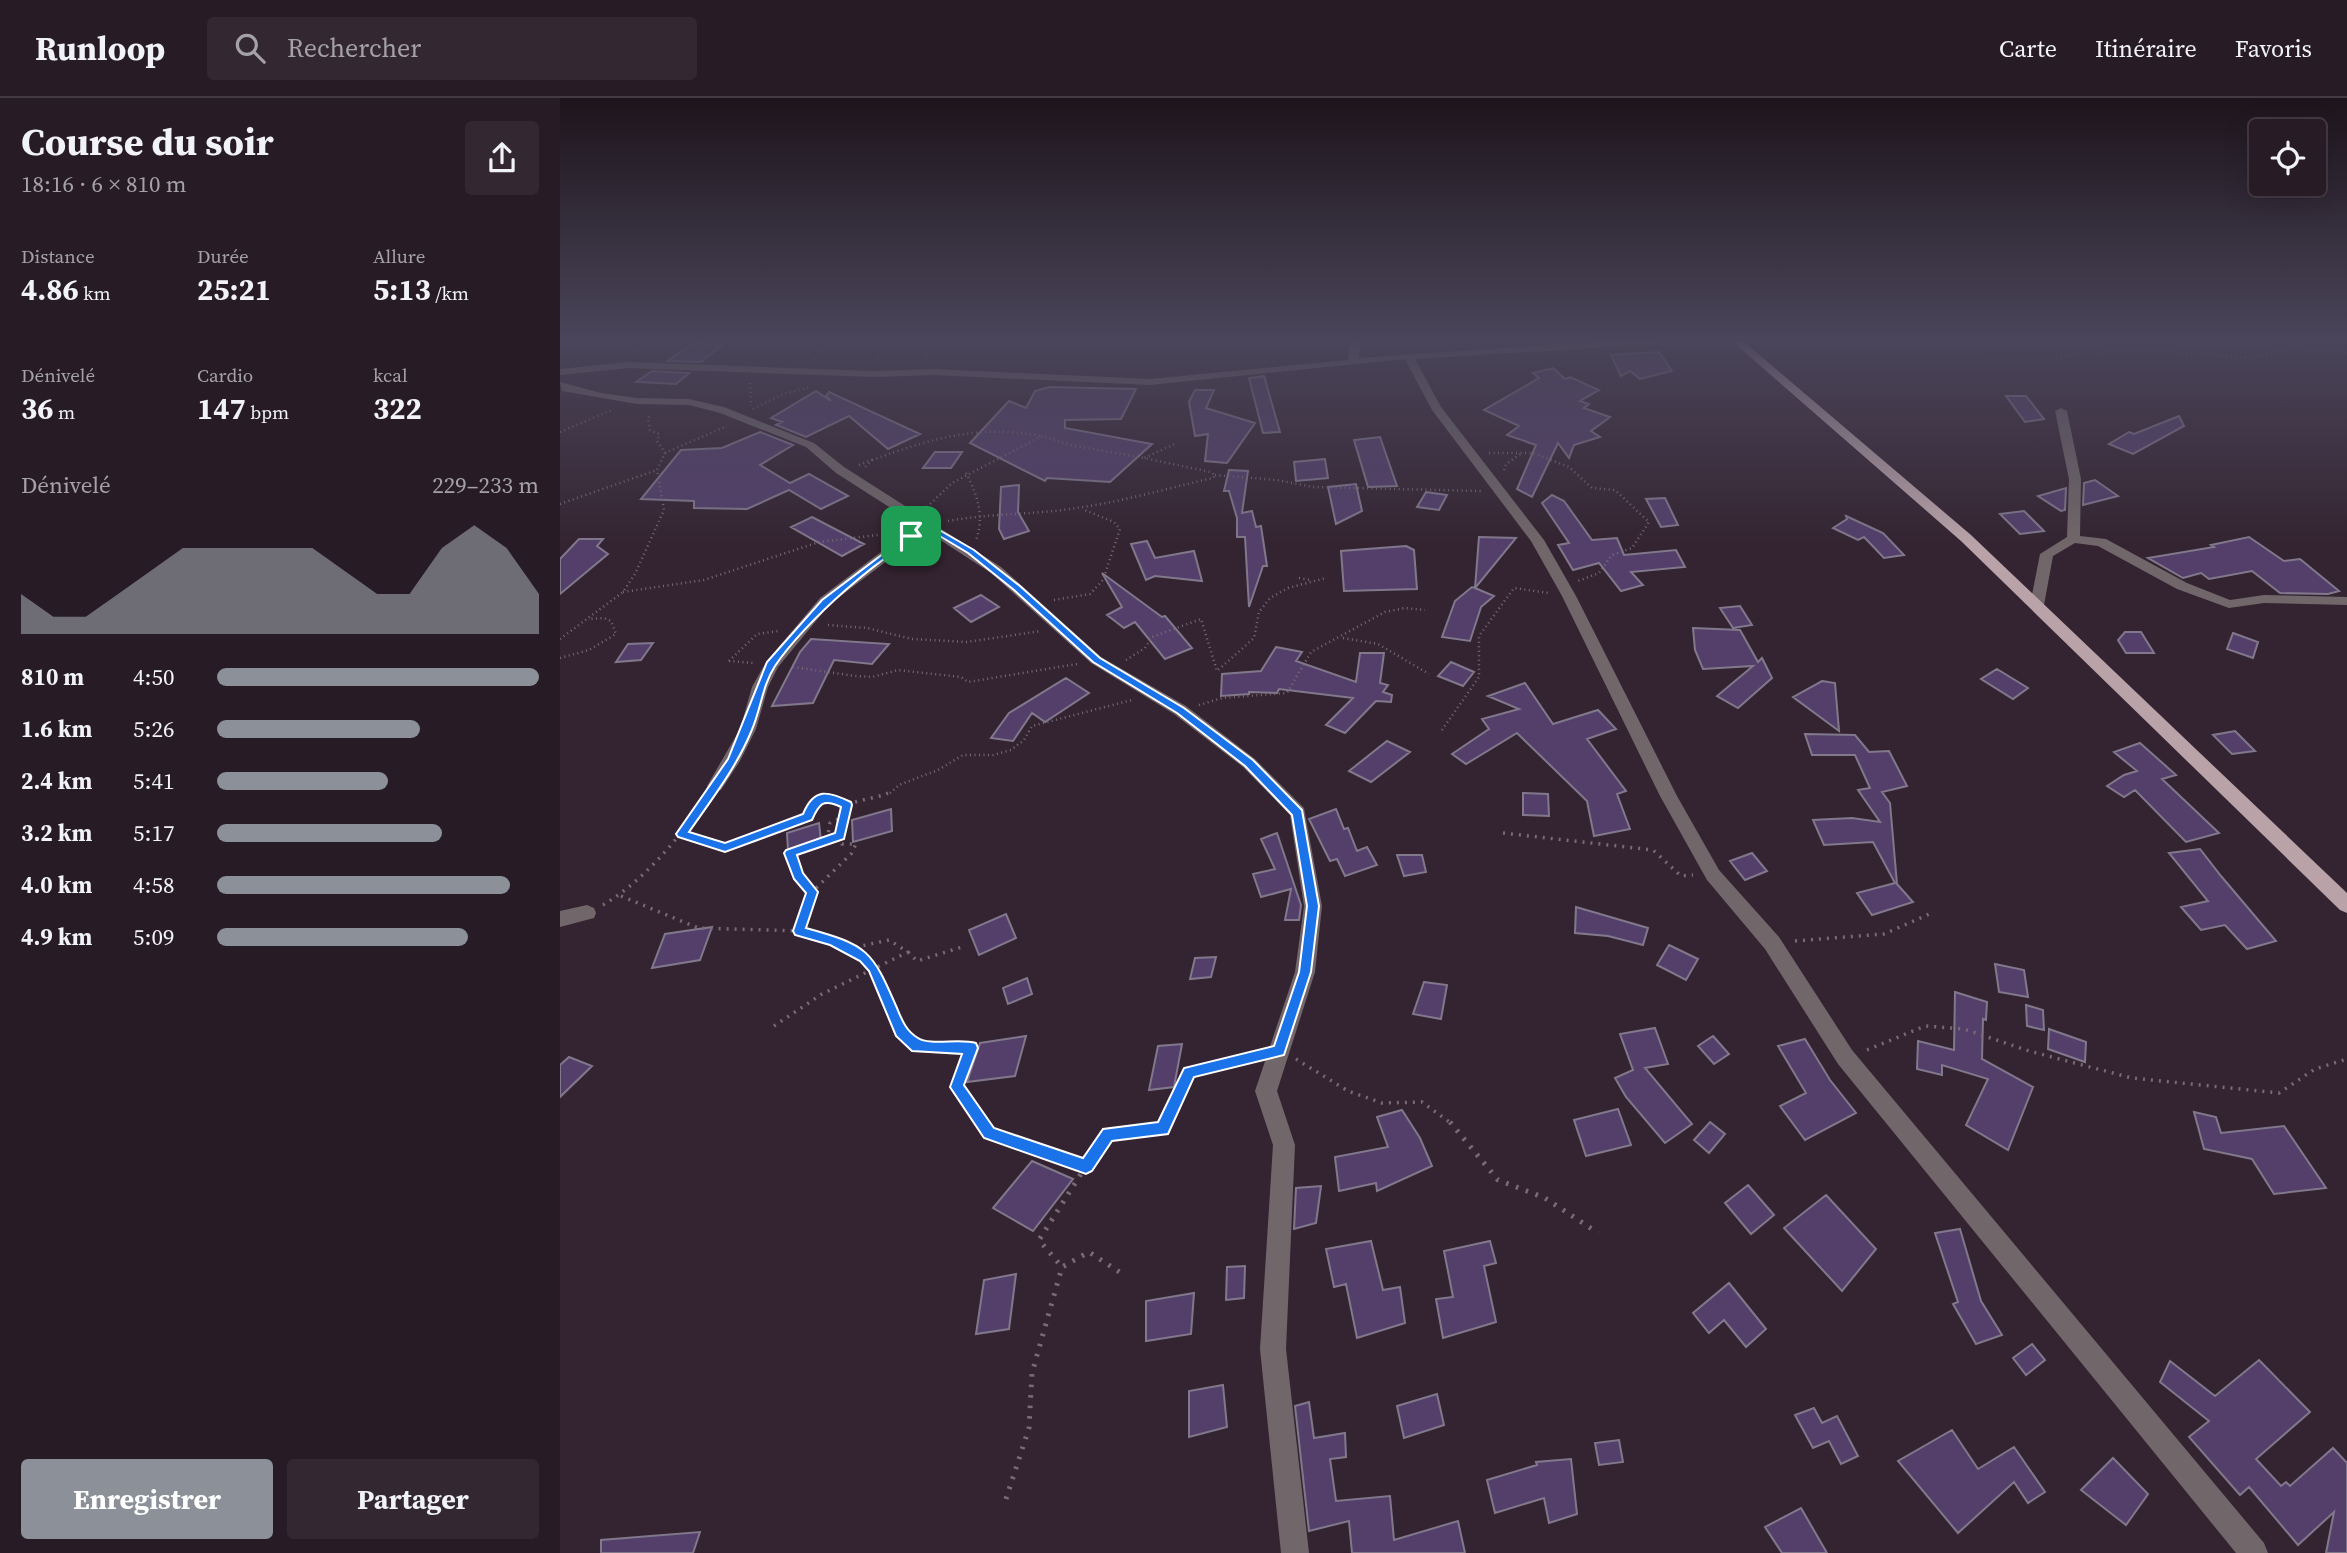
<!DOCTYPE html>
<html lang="fr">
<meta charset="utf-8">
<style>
body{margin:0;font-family:"Source Serif 4",serif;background:#332832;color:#f1f3f6;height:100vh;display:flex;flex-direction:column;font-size:26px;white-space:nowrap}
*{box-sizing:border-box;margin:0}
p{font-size:23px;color:#a4a1a7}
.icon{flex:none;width:38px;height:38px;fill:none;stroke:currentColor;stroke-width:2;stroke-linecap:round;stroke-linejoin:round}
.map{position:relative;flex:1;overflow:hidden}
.drawer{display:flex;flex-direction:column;background:#271b25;width:560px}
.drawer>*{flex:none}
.buttons{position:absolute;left:1689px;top:21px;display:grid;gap:14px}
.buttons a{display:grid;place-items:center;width:77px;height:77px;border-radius:7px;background:#271b25;box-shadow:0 7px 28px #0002,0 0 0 2px #433942;font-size:35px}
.pin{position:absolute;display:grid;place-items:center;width:60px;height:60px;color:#fff;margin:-30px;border-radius:14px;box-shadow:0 4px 10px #0006}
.round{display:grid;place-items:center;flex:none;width:74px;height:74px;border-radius:7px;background:#332832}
.summary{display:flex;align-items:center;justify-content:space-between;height:119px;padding:0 21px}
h1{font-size:38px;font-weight:700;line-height:52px}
.metrics{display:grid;grid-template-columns:repeat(3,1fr);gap:10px;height:119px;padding:7px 21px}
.metrics div{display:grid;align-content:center}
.metrics b{font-size:30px;font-weight:700}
.metrics small{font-size:19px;font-weight:400}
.metrics p{font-size:19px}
.chart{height:196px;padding:14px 21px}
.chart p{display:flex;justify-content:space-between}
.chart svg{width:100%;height:126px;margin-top:7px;fill:#8c9099;opacity:.7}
.primary-button{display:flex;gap:14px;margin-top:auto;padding:14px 21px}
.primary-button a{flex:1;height:80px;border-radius:7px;background:#8c9099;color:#fff;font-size:28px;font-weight:700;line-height:80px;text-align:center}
.primary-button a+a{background:#332832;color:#f1f3f6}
ul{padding:0 21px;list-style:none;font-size:23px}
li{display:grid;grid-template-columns:112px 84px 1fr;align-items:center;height:52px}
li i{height:18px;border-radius:9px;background:#8c9099}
header{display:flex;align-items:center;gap:42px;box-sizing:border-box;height:98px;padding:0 35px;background:#271b25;border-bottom:2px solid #433942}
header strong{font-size:33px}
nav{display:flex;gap:38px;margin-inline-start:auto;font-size:24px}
.search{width:490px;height:63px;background:#332832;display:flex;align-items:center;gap:18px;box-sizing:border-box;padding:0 24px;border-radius:7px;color:#a4a1a7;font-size:26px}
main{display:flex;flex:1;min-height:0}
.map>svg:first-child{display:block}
.building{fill:#533f6a;stroke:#81788c;stroke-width:2}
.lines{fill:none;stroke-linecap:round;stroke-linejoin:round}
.path-far2{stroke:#796b76;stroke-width:2.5;stroke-dasharray:1 3.5;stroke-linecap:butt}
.path-far1{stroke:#796b76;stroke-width:3.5;stroke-dasharray:2 6;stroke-linecap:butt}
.path{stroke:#796b76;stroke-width:5;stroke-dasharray:2.5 8;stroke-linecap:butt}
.minor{fill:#71676a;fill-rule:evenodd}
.major{fill:#b9a3a9;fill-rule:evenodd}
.route{fill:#1a73e8;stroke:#fff;stroke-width:2;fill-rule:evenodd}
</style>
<header>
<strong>Runloop</strong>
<div class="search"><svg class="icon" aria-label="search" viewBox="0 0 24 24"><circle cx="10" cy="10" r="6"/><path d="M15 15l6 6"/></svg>Rechercher</div>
<nav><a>Carte</a><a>Itinéraire</a><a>Favoris</a></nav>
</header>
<main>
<section class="drawer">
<div class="summary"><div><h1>Course du soir</h1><p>18:16 · 6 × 810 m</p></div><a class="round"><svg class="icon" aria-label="share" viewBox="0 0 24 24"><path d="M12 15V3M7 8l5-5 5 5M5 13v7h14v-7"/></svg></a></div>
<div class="metrics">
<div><p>Distance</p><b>4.86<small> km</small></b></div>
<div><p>Durée</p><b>25:21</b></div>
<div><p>Allure</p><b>5:13<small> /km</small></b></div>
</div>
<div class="metrics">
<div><p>Dénivelé</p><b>36<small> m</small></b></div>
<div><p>Cardio</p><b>147<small> bpm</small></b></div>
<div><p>kcal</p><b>322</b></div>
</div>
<div class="chart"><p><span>Dénivelé</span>229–233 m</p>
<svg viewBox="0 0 160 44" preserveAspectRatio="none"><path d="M0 44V30L10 38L20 38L30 30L40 22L50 14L60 14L70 14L80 14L90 14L100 22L110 30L120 30L130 14L140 6L150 14L160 30V44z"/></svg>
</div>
<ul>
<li><b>810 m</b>4:50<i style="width:100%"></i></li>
<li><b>1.6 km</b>5:26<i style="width:63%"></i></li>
<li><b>2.4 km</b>5:41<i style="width:53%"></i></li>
<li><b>3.2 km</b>5:17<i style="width:70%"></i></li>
<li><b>4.0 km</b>4:58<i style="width:91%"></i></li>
<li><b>4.9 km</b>5:09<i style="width:78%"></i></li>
</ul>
<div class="primary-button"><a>Enregistrer</a><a>Partager</a></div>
</section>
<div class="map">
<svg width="1787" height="1455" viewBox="0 0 1787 1455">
<rect width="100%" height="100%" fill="#342431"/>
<path class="building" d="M134 245 162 247 141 264 107 263Z
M1099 254 1112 273 1080 281 1070 273 1061 278 1051 257Z
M993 270 1005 281 1010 279 1039 292 1020 303 1029 306 1024 310 1050 319 1031 333 1040 339 1014 347 1009 360 998 345 972 399 957 391 976 347 947 337 959 328 924 312 979 280 973 275Z
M92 273 129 275 116 286 76 284Z
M704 278 720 334 703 335 689 280Z
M489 289 576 291 561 321 505 322V330L592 346 550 384 487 380 485 383 410 345 449 303 466 310 475 293Z
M635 292H654L646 310 695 325 667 365 645 363 648 336 635 338 629 304Z
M256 293 271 303 266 298 269 294 360 336 328 351 289 318 246 339 216 327 222 324 211 320Z
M1446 298H1466L1484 321 1465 324Z
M1619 318 1624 328 1573 356 1549 346 1569 334 1574 336Z
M200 334 233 347 200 367 230 385 249 376 288 398 261 411 229 392 187 411 134 410V403L81 401 121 352 162 350Z
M820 339 837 388 808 389 794 342Z
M375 354H402L391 370H363Z
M765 361 768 380 736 383 734 364Z
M669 372 688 373 682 415 692 413 696 429 701 428 707 468H703L689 509 685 439H677V420L669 393H664Z
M1535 382 1558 398 1523 407 1524 385Z
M796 386 802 413 776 426 768 389Z
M459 387 458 414 469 433 444 441 439 431 441 389Z
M1506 390 1505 412 1501 413 1478 398Z
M866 394 887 397 879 412 857 409Z
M992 397 1004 403 1032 442 1057 440 1064 457 1116 452 1125 469 1071 474 1083 487 1061 493 1039 465 1013 472 998 447 1009 445 982 405Z
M1105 400 1118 427 1101 429 1086 401Z
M1464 413 1484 433 1460 436 1440 416Z
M1286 418 1323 435 1344 457 1324 460 1304 439 1298 442 1273 430 1287 421Z
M252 419 304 446 282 458 231 429Z
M919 439 956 440 915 490 934 498 921 509 910 543 882 539 895 503 912 489 915 490Z
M1689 439 1724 463 1740 461 1779 493 1768 496 1720 495 1692 473 1649 481 1641 475 1623 480 1588 460 1654 449 1651 447Z
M19 441H43L37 448 48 456 0 496V461Z
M587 443 595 460 634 453 642 483 595 478 586 482 571 446Z
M846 448 854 452 857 491 784 493 781 453Z
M542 475 602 519 605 518 632 550 605 561 575 524 564 530 547 517 562 509Z
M421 497 439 509 411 524 394 510Z
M1180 508 1192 527 1173 530 1160 510Z
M1133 530 1180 532 1198 564 1202 560 1212 580 1178 610 1157 598 1193 568 1143 571 1135 552Z
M1565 534H1581L1594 555H1566L1558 542Z
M1673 535 1698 544 1693 560 1667 551Z
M251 541 329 546 312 566 274 562 253 605 212 608 240 554Z
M93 545 81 562 56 564 68 546Z
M716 549 742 554 736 563 796 584 800 555H824L820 585 828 587 823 594 832 597 831 604 816 603 785 635 766 627 793 600 719 591 717 595 689 594V596L661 598 662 576 701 573Z
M891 564 914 574 903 588 878 578Z
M1437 571 1468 590 1453 601 1421 581Z
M506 580 529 595 485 624 472 615 453 643 431 640 449 615Z
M1262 583 1275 585 1279 633 1233 599Z
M965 585 993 626 1038 612 1056 631 1027 641 1066 693 1057 696 1070 731 1034 738 1027 703 957 635 906 666 892 656 929 631 922 621 959 611 928 598Z
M1675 633 1695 653 1672 656 1653 637Z
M1245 636 1295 637 1309 654 1329 653 1347 688 1322 694 1330 705 1337 786 1353 804 1312 817 1297 795 1335 785 1313 744 1264 747 1253 722 1292 720 1320 724 1298 692 1310 690 1295 657H1252Z
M827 643 850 654 811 684 789 673Z
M1580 645 1616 677 1602 681 1659 735 1626 744 1575 692 1564 699 1547 688 1564 677 1577 673 1554 654Z
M963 695 988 696 989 718 963 717Z
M331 711 332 733 293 744 292 722Z
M776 711 784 731 788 730 797 753 807 749 817 767 785 778 777 761 770 763 749 721Z
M259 725 261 743 228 753 227 735Z
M717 735 741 807 739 822H725L731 791 701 799 693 776 715 771 701 741Z
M1640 751 1661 778 1716 843 1687 851 1665 827 1641 832 1621 809 1648 803 1609 755Z
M1192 755 1207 773 1185 782 1170 763Z
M837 757H862L866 774 844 778Z
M1016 809 1088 830 1083 847 1048 838 1015 835Z
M446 816 456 840 419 857 409 832Z
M152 829 140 862 92 870 105 836Z
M1109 847 1138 861 1126 882 1097 867Z
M656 859 651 879 630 881 635 860Z
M1435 866 1464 872 1468 899 1439 894Z
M467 880 472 896 448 906 443 890Z
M864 884 887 887 881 921 853 916Z
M1395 894 1427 904 1426 922 1423 921 1422 961 1473 989 1448 1052 1406 1027 1428 981 1382 967V977L1357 971 1358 943 1394 952Z
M1466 907 1483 912 1484 932 1467 928Z
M1095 930 1108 966 1085 970 1132 1026 1105 1045 1066 999 1055 980 1073 972 1060 936Z
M1489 931 1526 944 1525 964 1488 951Z
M466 938 455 978 407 984 420 945Z
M1153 938 1169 956 1154 966 1138 948Z
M1245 941 1270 982 1296 1015 1245 1042 1220 1008 1246 995 1218 948Z
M622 946 614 989 589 992 598 948Z
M9 959 32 968 0 999V967Z
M1058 1011 1071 1047 1026 1058 1014 1022Z
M842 1012 860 1040 872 1068 817 1093 816 1085 779 1093 775 1059 828 1049 817 1019Z
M1634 1014 1656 1019 1661 1035 1724 1028 1766 1090 1714 1096 1692 1061 1644 1051Z
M1150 1024 1165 1036 1149 1055 1134 1042Z
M472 1063 513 1081 473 1133 433 1110Z
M1188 1087 1214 1117 1191 1136 1165 1105Z
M761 1088 756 1125 734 1131 736 1090Z
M1266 1097 1316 1151 1282 1193 1224 1130Z
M1400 1131 1421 1203 1442 1237 1416 1246 1393 1206 1398 1204 1375 1135Z
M811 1143 823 1192 840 1189 845 1225 797 1240 786 1186 774 1189 766 1151Z
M930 1143 936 1165 924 1168 936 1224 883 1240 876 1201 893 1199 884 1153Z
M685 1168 684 1200 666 1202 667 1169Z
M456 1176 449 1231 416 1236 424 1182Z
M1169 1185 1206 1231 1186 1249 1164 1222 1149 1235 1133 1215Z
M634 1195 631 1236 586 1243V1203Z
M1472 1246 1485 1262 1466 1277 1453 1260Z
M1699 1262 1750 1314 1696 1361 1721 1388 1726 1384 1730 1388 1773 1350 1787 1365V1455H1766L1774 1414 1738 1447 1689 1389 1680 1397 1629 1339 1649 1323 1600 1284 1610 1263 1655 1298Z
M663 1287 667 1329 629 1339V1293Z
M877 1296 884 1327 844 1340 837 1308Z
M749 1304 754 1340 785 1335 786 1359 770 1361 776 1403 830 1398 834 1442 898 1423 905 1455H792L789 1423 749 1433 735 1308Z
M1254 1310 1262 1325 1277 1318 1298 1358 1281 1366 1269 1343 1253 1350 1235 1317Z
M1392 1332 1418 1371 1454 1349 1485 1394 1468 1405 1454 1384 1398 1435 1338 1363Z
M1059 1342 1063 1364 1039 1367 1035 1345Z
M1553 1360 1588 1396 1566 1427 1521 1392Z
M1011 1361 1017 1416 989 1425 984 1400 935 1415 927 1382 977 1367 976 1364Z
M1241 1410 1267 1455H1222L1205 1429Z
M140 1434 133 1455H41V1442Z"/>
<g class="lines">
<path class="path-far2" d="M295 243 320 250 321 255 317 262
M358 243 367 260
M78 254 96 243
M254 261 269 243
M1429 262H1491L1517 256 1587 253 1694 260 1732 250 1787 255
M190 285 191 308
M193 311 223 296 251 289
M0 334 52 312
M105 355 167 328
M929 355H973L1009 369 1032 390 1055 392 1089 424 1072 450 1052 457 1039 475 1018 483
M312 362C371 341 417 326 480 338
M299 367 312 362 305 369
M944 372 946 366 962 355
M406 375C417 397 425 417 416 442
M655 377 717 382 753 389 921 393
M0 406 97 372
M367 409 392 385 482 338 510 347 584 360
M388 423C431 415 474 417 516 410 562 404 608 390 653 380L655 377 650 374 584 360 617 345
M739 480 751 482
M63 494 144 482 259 444 326 436
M494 502 530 496 543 482 560 431 554 424 522 411
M268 527 307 530 352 541 407 544 481 533
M783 540 818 546 869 576
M0 541 63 494 75 476 104 412 97 372 105 355 97 343 99 336 90 332 88 321 91 316
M0 560 29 552 56 536 51 523 44 520 28 521
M566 562 585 550 592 539 641 521 657 573 694 540 699 514 710 500 728 490 766 480
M169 563 194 565
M169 563 197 536 219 533
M233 569 295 578 312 579 338 572 401 579 408 584 517 566
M639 607 662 600 727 595 751 554 825 514 845 510 865 512
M882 632 919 579V538L954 490 989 495
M330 695 339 687 378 672 403 657H433L451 652 464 642 472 628 572 602"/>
<path class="path-far1" d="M943 735 1093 752 1121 778 1133 777
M122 736 165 749 248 719 255 705 263 700 287 707C300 701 324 699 332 693
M280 738 287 717
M280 738 282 746H296L291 756 252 794 238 777 230 755Z
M267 742 270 725 287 717V707
M61 798 138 830 239 833 292 850 314 870 341 934 357 948 411 949 397 989 423 1026
M43 807C86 781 118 741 146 701
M239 833 252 794
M1235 843 1324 836 1374 814
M348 854 357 863 402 849
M214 928 262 896 348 854 329 842 292 850
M1307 952 1365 928 1404 931 1469 953 1572 980 1719 995 1755 971 1787 961
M736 961 788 993 822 1005 862 1004 892 1026
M605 1026 629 974 696 958"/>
<path class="path" d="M421 1024 429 1035 526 1068 479 1142 502 1169
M890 1024 938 1082 985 1100 1038 1135
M526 1068 548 1036 603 1031 606 1024
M446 1401 469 1330 472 1275 502 1169 529 1154 561 1175"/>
<path class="minor" d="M790 243H800L799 260 1047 243H1102L1097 246 855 261 881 309 984 442 1016 498 1117 698 1159 772 1219 839 1292 952 1704 1445 1708 1455H1676L1278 966 1205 851 1147 782 1100 698 1002 498 971 443 872 312 845 261 590 287 374 277 314 279 69 270 0 277V271L69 264 314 273 374 271 590 281 788 262Z
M0 284 41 295 77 300 129 301 164 309 254 345 284 369 441 469 541 559 626 608 695 661 744 710 762 808 755 874 717 993 735 1047 726 1251 749 1455H721L700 1251 713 1047 695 993 735 874 744 808 730 717 683 669 614 616 531 565 431 475 371 436 356 441 270 506 218 569 208 589 196 631 180 663 161 692H149L147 688 180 631 192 589 206 564 260 500 346 435 362 430 276 375 246 349 160 315 129 307 77 306 2 293Z
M1501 310 1507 313 1521 381 1520 438 1546 441 1627 485 1670 502 1704 497 1787 499V507L1704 505 1669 510 1617 491 1538 448 1515 445 1493 458 1484 507 1482 510H1472L1470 507 1480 456 1507 439 1509 381 1495 313Z
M27 807 34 810 36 815 34 820 0 829V813Z"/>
<path class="major" d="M1172 243H1183L1411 437 1787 795V815L1780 812 1401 443Z"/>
</g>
<linearGradient id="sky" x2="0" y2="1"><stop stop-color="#1d141b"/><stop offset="0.54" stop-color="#4a455a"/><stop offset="1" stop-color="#4a455a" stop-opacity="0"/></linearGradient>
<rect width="1787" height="447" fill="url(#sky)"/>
<path class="route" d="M374 429 414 452 460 488 540 560 624 610 693 662 742 712 759 808 751 874 724 957 634 979 608 1036 552 1043 532 1073 526 1076 424 1040 390 989 402 956 352 953 336 938 309 873 300 863 270 847 235 837 233 833 246 795 234 781 224 755 226 752 275 735 281 709C263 700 259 706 252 722L165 754 118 739 116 736 168 661 207 564 262 502 348 437ZM373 434 408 455 454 492 533 564 617 615 685 668 732 717 747 808 739 874 714 948 624 970 598 1024 543 1031 523 1060 434 1030 404 987 418 950 416 945C400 940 370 948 358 940 346 933 342 922 337 910 312 852 308 847 246 830L258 794 243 775 237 757 284 741 292 707 291 704C268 693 254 689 243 716L165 745 129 734C152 701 176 670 191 634 201 612 202 588 215 568 242 527 326 449 373 434Z"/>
</svg>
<div class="buttons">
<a><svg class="icon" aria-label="locate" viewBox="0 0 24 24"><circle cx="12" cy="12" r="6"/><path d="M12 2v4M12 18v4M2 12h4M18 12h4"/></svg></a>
</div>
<div class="pin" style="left:351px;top:438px;background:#1e9e55"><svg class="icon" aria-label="arrive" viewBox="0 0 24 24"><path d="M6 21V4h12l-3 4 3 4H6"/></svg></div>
</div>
</main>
